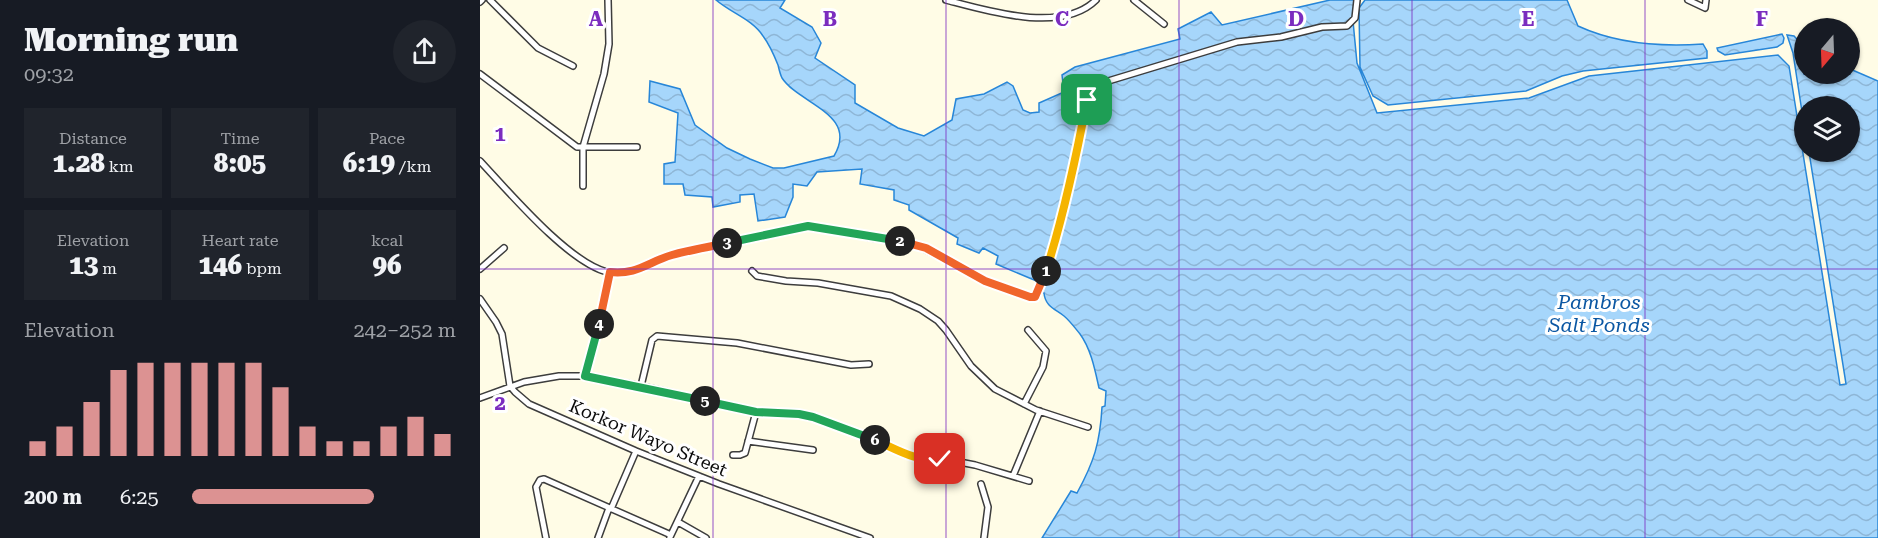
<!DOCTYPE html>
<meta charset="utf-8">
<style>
body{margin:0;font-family:"Roboto Serif",serif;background:#20242c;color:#f1f3f6;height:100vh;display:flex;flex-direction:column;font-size:22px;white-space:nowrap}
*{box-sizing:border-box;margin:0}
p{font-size:20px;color:#9ea1a6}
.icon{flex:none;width:33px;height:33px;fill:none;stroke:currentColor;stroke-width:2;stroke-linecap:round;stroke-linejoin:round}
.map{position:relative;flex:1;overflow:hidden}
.details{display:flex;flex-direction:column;background:#171b24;width:480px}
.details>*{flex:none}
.needle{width:39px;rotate:199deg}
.controls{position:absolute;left:1314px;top:18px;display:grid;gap:12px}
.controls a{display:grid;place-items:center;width:66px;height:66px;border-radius:50%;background:#171b24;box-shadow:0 2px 4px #0004;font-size:30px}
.pin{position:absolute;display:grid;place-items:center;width:51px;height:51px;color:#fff;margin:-26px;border-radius:12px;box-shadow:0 3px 9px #0006}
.km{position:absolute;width:30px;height:30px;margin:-15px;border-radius:50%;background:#222;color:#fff;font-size:16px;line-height:30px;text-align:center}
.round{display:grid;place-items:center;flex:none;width:63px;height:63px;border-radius:32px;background:#20242c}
.head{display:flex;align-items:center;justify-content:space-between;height:102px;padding:0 24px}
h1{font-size:33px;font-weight:800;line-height:45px}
.figures{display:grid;grid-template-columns:repeat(3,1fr);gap:9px;height:102px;padding:6px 24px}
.figures div{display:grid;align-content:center;border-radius:0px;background:#20242c;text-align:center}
.figures b{font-size:26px;font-weight:800}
.figures small{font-size:16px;font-weight:400}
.figures p{font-size:16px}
.chart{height:168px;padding:12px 24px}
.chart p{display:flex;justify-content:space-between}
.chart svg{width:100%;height:108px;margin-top:6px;stroke:#dc9292;stroke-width:6}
ul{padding:0 24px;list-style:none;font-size:20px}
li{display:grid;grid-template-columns:96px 72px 1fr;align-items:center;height:45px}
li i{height:15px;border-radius:8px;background:#dc9292}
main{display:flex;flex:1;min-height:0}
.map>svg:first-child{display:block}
.water{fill:url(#water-waves);stroke:#2786d8;stroke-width:1.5}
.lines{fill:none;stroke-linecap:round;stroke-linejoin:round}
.street-casing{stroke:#3d3d3d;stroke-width:8}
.street{stroke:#fff;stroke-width:5}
.split-1-casing{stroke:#fff;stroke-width:12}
.split-2-casing{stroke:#fff;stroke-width:12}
.split-3-casing{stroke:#fff;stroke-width:12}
.split-4-casing{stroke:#fff;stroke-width:12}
.split-5-casing{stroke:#fff;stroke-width:12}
.split-6-casing{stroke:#fff;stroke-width:12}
.split-7-casing{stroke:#fff;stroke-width:12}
.split-1{stroke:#f5b400;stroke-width:8}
.split-2{stroke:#f0652b;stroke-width:8}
.split-3{stroke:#22a559;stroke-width:8}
.split-4{stroke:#f0652b;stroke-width:8}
.split-5{stroke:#22a559;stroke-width:8}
.split-6{stroke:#22a559;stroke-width:8}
.split-7{stroke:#f5b400;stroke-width:8}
.grid{fill:none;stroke:#7b2cbf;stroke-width:1.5;stroke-opacity:0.55}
.labels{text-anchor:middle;stroke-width:6;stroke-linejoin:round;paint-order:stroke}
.street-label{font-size:18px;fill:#0a0a0a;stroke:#fff}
.water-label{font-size:20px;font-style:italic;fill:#0b57a3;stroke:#fff}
.grid-label{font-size:20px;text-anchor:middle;font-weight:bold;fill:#7b2cbf;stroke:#fff;stroke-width:6;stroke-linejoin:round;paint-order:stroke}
</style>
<main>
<section class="details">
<div class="head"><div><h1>Morning run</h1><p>09:32</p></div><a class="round"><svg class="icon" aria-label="share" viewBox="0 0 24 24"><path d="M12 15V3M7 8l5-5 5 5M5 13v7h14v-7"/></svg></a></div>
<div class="figures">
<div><p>Distance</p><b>1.28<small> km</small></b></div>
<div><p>Time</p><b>8:05</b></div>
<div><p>Pace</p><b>6:19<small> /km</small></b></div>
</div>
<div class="figures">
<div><p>Elevation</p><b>13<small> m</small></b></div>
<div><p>Heart rate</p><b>146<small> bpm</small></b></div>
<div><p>kcal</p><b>96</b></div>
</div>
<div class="chart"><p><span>Elevation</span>242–252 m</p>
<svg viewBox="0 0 160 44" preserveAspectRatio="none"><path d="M5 44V38M15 44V32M25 44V22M35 44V9M45 44V6M55 44V6M65 44V6M75 44V6M85 44V6M95 44V16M105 44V32M115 44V38M125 44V38M135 44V32M145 44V28M155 44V35"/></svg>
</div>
<ul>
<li><b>200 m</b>6:25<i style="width:69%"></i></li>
</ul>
</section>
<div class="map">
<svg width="1398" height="538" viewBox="0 0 1398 538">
<defs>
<pattern id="water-waves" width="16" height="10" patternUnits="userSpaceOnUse" patternTransform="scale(1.5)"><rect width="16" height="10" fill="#a6d6fb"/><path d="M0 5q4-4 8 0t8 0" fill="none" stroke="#8eb6d6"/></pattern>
</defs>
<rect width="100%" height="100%" fill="#fffce6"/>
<path class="water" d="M236 0H305L300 8 332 27 341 43 335 58 375 85V103L418 128 444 136 472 120 476 99 504 94 527 82 533 86 543 110 550 113 559 112V103L584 92 582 75 595 67 700 39 698 29 731 12 742 25 850 0H875L873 21 877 63 897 113 1049 98 1109 76 1298 55 1309 66 1360 385 1366 384 1329 152H1370V106H1324V125L1313 53 1307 35 1314 36 1324 47V74H1370V69L1398 81V538H562L591 491 597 493C614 462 620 443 622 407L625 406 626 391 619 388C615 370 611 349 600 334 595 328 590 321 584 316 575 309 565 306 564 293L556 291 559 282 516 264 518 256 503 248 499 253 477 244 478 238 429 210V205L414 200V190L380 184 382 169 337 172 327 186 313 184V197L305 217 278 221 274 194 260 195V202L233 207 232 197 205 195 203 184H184V164L195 162 198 113 169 102 170 81 200 89 215 125 247 148 270 159 293 168H304L354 156C379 114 319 104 302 78 300 74 299 69 298 65 294 55 289 44 283 36 272 19 251 13 236 0Z
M885 0H1087L1098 26C1137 44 1181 47 1223 44L1227 51V58L1103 71 1082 76 1046 91 908 105 893 96 880 67 879 8Z
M1302 34 1304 38 1303 43 1297 47 1245 55 1238 51 1237 48Z"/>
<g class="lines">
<defs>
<path id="street" d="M10 0 58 48 93 66
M466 0C508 11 582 34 616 0
M654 0 684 24
M1208 0 1225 8 1226 0
M0 2 2 0
M0 74 97 147H157
M0 161C29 192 88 262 127 272 153 278 170 262 193 255 237 243 283 236 328 226H336L392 238 433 243 505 281 550 297H555L559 290 577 236 591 180 609 92 625 82 757 42 801 37 842 27 867 26 875 18 877 0
M103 186V147L124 74 129 44 128 0
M0 269 24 248
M272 271 277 276 306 281 338 283 411 296 440 309 458 321 466 330 491 366 515 389 556 410 608 427
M0 299 16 322 22 334 30 386 35 392 49 404 156 451 239 484 390 538
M105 376 120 319 130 272
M161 386 172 340 177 336 257 343 371 365 389 364
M0 398 44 382 79 376H105L161 386 276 412 319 414 333 417 433 456 454 460H469L495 465 549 481
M544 404 563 367 566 351 548 330
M268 441 333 450
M253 455H260L265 453 276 412
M533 476 560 411
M501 484 508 507 504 538
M131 509 156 451
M198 522 226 538
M190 537 219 476
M66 538 56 487 60 480 64 479 191 535
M118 538 129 508"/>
</defs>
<use href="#street" class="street-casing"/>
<use href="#street" class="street"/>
</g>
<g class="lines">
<defs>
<path id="split-1" d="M566 271C584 215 596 158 607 100"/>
<path id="split-2" d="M420 241 446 248 505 281 550 297H555L566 271"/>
<path id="split-3" d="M247 243 328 226 420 241"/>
<path id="split-4" d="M119 324 130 272C157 275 168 262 192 255 210 250 229 247 247 243"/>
<path id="split-5" d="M119 324 105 376 225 401"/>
<path id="split-6" d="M225 401 276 412 319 414 333 417 395 440"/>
<path id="split-7" d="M395 440C414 448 438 463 460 459"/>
</defs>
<use href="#split-1" class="split-1-casing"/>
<use href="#split-2" class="split-2-casing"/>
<use href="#split-3" class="split-3-casing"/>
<use href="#split-4" class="split-4-casing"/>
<use href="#split-5" class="split-5-casing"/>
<use href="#split-6" class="split-6-casing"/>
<use href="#split-7" class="split-7-casing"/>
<use href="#split-1" class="split-1"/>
<use href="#split-2" class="split-2"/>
<use href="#split-3" class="split-3"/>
<use href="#split-4" class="split-4"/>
<use href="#split-5" class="split-5"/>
<use href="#split-6" class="split-6"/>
<use href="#split-7" class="split-7"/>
</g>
<path class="grid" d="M233 0V538M466 0V538M699 0V538M932 0V538M1165 0V538M0 269H1398"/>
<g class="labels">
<g class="street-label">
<text transform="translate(168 438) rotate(23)" y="6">Korkor Wayo Street</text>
</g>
<g class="water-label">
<text x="1119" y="309">Pambros<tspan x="1119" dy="23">Salt Ponds</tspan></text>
</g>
</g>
<g class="grid-label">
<text x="116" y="26">A</text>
<text x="350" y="26">B</text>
<text x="582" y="26">C</text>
<text x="816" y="26">D</text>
<text x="1048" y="26">E</text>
<text x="1282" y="26">F</text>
<text x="20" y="141">1</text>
<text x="20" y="410">2</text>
</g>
</svg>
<div class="controls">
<a><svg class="needle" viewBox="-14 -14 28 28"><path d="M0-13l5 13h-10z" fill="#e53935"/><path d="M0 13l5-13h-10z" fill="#9ea1a6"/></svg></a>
<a><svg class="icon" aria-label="layers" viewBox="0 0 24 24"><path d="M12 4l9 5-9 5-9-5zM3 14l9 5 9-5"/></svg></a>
</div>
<div class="pin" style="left:607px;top:100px;background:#1e9e55"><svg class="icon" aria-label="arrive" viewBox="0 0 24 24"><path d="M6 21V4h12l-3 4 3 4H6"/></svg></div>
<div class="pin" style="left:460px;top:459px;background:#d93025"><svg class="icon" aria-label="check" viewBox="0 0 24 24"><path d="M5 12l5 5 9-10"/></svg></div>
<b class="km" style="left:566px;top:271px">1</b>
<b class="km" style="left:420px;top:241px">2</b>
<b class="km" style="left:247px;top:243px">3</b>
<b class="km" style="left:119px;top:324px">4</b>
<b class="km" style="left:225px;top:401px">5</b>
<b class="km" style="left:395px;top:440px">6</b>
</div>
</main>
